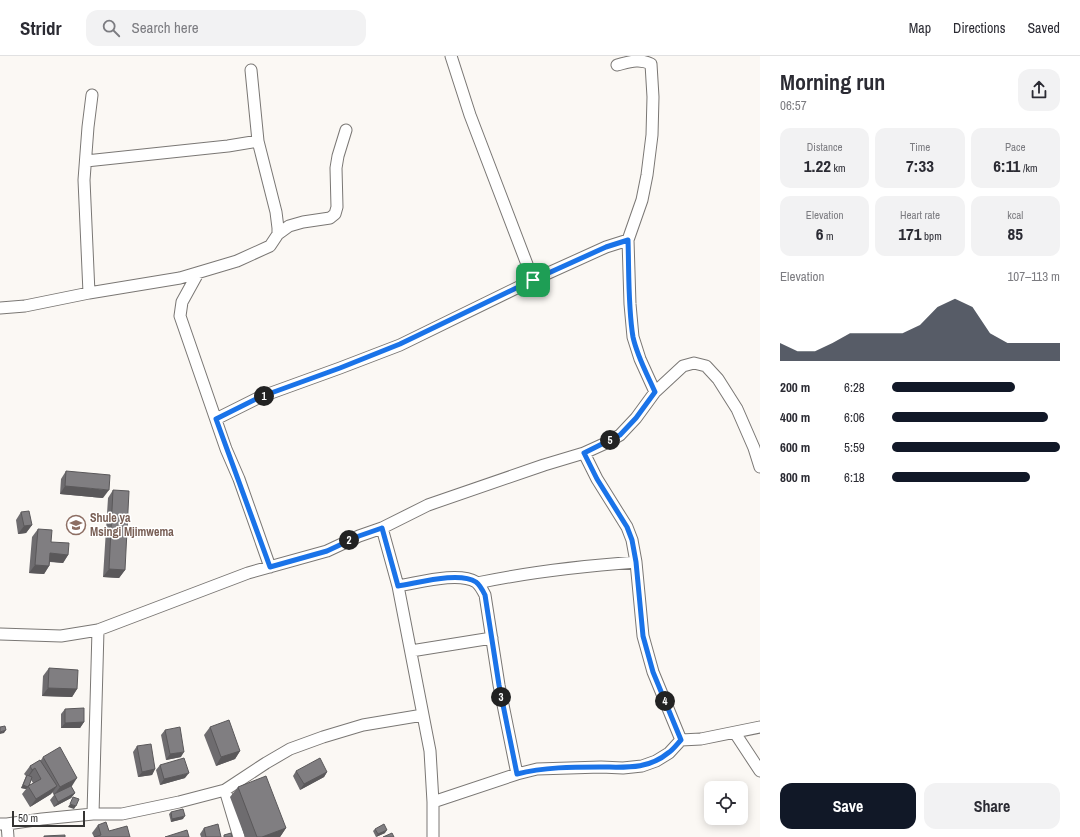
<!DOCTYPE html>
<meta charset="utf-8">
<style>
body{margin:0;font-family:"Archivo Narrow",sans-serif;background:#f2f2f3;color:#2b2b33;height:100vh;display:flex;flex-direction:column;font-size:15px;white-space:nowrap}
*{box-sizing:border-box;margin:0}
p{font-size:13px;color:#7c7c81}
.icon{flex:none;width:22px;height:22px;fill:none;stroke:currentColor;stroke-width:2;stroke-linecap:round;stroke-linejoin:round}
.map{position:relative;flex:1;overflow:hidden}
.panel{display:flex;flex-direction:column;background:#fff;width:320px}
.panel>*{flex:none}
.tools{position:absolute;left:704px;top:725px;display:grid;gap:8px}
.tools a{display:grid;place-items:center;width:44px;height:44px;border-radius:8px;background:#fff;box-shadow:0 2px 10px #0003;font-size:20px}
.scale{position:absolute;left:12px;bottom:10px;width:73px;box-sizing:border-box;padding-left:4px;border:2px solid #343332;border-top:0;font-size:11px;line-height:14px;white-space:nowrap;color:#343332;-webkit-text-stroke:3px #fff;paint-order:stroke}
.pin{position:absolute;display:grid;place-items:center;width:34px;height:34px;color:#fff;margin:-17px;border-radius:8px;box-shadow:0 2px 6px #0006}
.km{position:absolute;width:20px;height:20px;margin:-10px;border-radius:50%;background:#222;color:#fff;font-size:11px;line-height:20px;text-align:center}
.round{display:grid;place-items:center;flex:none;width:42px;height:42px;border-radius:12px;background:#f2f2f3}
.overview{display:flex;align-items:center;justify-content:space-between;height:68px;padding:0 20px}
h1{font-size:22px;font-weight:800;line-height:30px}
.figures{display:grid;grid-template-columns:repeat(3,1fr);gap:6px;height:68px;padding:4px 20px}
.figures div{display:grid;align-content:center;border-radius:10px;background:#f2f2f3;text-align:center}
.figures b{font-size:17px;font-weight:800}
.figures small{font-size:11px;font-weight:400}
.figures p{font-size:11px}
.chart{height:112px;padding:8px 20px}
.chart p{display:flex;justify-content:space-between}
.chart svg{width:100%;height:72px;margin-top:4px;fill:#111827;opacity:.7}
.action{display:flex;gap:8px;margin-top:auto;padding:8px 20px}
.action a{flex:1;height:46px;border-radius:12px;background:#111827;color:#fff;font-size:16px;font-weight:800;line-height:46px;text-align:center}
.action a+a{background:#f2f2f3;color:#2b2b33}
ul{padding:0 20px;list-style:none;font-size:13px}
li{display:grid;grid-template-columns:64px 48px 1fr;align-items:center;height:30px}
li i{height:10px;border-radius:5px;background:#111827}
header{display:flex;align-items:center;gap:24px;box-sizing:border-box;height:56px;padding:0 20px;background:#fff;border-bottom:1px solid #e1e1e2}
header strong{font-size:19px}
nav{display:flex;gap:22px;margin-inline-start:auto;font-size:14px}
.search{width:280px;height:36px;background:#f2f2f3;display:flex;align-items:center;gap:10px;box-sizing:border-box;padding:0 14px;border-radius:12px;color:#7c7c81;font-size:15px}
main{display:flex;flex:1;min-height:0}
.map>svg:first-child{display:block}
.lines{fill:none;stroke-linecap:round;stroke-linejoin:round}
.minor-casing{stroke:#7a7774;stroke-width:13}
.minor{stroke:#fff;stroke-width:11}
.wall{fill:#6e6c6f;fill-rule:evenodd}
.shaded-wall{fill:#5a585a}
.building{fill:#807e81;stroke:#5a585a}
.route-casing{stroke:#fff;stroke-width:8}
.route{stroke:#1a73e8;stroke-width:5}
.labels{text-anchor:middle;stroke-width:3;stroke-linejoin:round;paint-order:stroke}
.education-label{font-size:12px;font-weight:bold;fill:#785e54;stroke:#fff;text-anchor:start}
</style>
<header>
<strong>Stridr</strong>
<div class="search"><svg class="icon" aria-label="search" viewBox="0 0 24 24"><circle cx="10" cy="10" r="6"/><path d="M15 15l6 6"/></svg>Search here</div>
<nav><a>Map</a><a>Directions</a><a>Saved</a></nav>
</header>
<main>
<div class="map">
<svg width="760" height="781" viewBox="0 0 760 781">
<rect width="100%" height="100%" fill="#fbf8f4"/>
<g class="lines">
<defs>
<path id="minor" d="M451 0 470 59 533 224
M617 9C629 6 639 2 651 8L653 41 652 79 647 119 642 144 628 184 630 248 633 281 640 303 655 336
M86 105 228 90 258 85
M278 178 289 170 303 166 330 162 335 158 337 151 336 112 338 100 346 74
M198 217 182 246 180 260 226 393 239 423 270 511
M89 237 84 124 88 71 92 39
M0 252 25 250 89 237 180 222 237 205 270 190 278 178V172L276 156 258 85 251 14
M216 363 260 341 340 312 400 289 533 224 606 191 628 184
M584 397 597 423 627 471 632 484 636 506 643 580 653 616 681 684
M382 472 398 530 430 695 433 746V781
M477 527C529 516 582 510 636 506
M398 530C418 527 458 515 476 526 480 529 483 535 485 539L499 629 517 718
M0 578 61 580 98 574 248 517 327 495 359 480 382 472 428 449 544 409 584 397 606 387 620 379 636 362 655 336 683 310 694 307 706 310 718 323 737 353 754 392 760 411
M411 595 492 582
M735 677 760 715
M225 734 239 781
M433 746 517 718 537 713 601 711 623 712 642 710 656 705 669 697 681 684 701 683 760 671
M93 758 98 574
M0 768H7L42 763 93 758H122L179 746 225 734 266 707 290 693 323 681 363 669 423 659
M7 768 8 781"/>
</defs>
<use href="#minor" class="minor-casing"/>
<use href="#minor" class="minor"/>
</g>
<path class="wall" d="M66 415 103 442 60 438 61 423Z
M113 434 125 514 119 522 103 521 108 442Z
M21 456 32 469 26 477 18 478 16 464Z
M38 473 51 486 68 499 63 507 50 506 49 510 44 518 29 517 32 481Z
M49 612 77 633 72 641 42 640 43 620Z
M65 653 84 666 80 672H61V658Z
M210 671 240 695 235 703 216 710 204 679Z
M165 674 181 701 166 704 161 679Z
M137 690 155 713 152 719 138 721 133 696Z
M43 701 71 730 75 737 71 742 54 751 50 744 54 739 52 736 51 738 30 751 22 738 26 733 21 732 26 720 24 718 30 710 41 704ZM31 724 33 727 29 730Z
M160 709 185 722 160 729 156 714Z
M296 715 327 716 324 721 300 734 293 720Z
M238 731 286 772 280 781H245L230 741Z
M171 756 183 763 171 766 169 758Z
M98 769 109 775 130 781H94L92 777Z
M204 772 221 781H201L200 778Z
M375 773 385 777 376 781 373 775Z"/>
<path class="shaded-wall" d="M65 430 109 434 103 442 60 438Z
M32 469 26 477 18 478 24 470Z
M50 497 68 499 63 507 45 505Z
M35 509 49 510 44 518 29 517Z
M109 513 125 514 119 522 103 521Z
M48 632 77 633 72 641 42 640Z
M84 666 80 672H61L65 667Z
M6 674 4 677 0 678V676Z
M240 695 235 703 216 710 221 701Z
M184 696 181 701 166 704 170 698Z
M35 712 29 720 27 722 32 714Z
M155 713 152 719 138 721 142 716Z
M327 716 324 721 300 734 304 728Z
M189 717 185 722 160 729 164 723Z
M77 722 72 730 54 739 60 731Z
M23 729 28 731 26 733 21 732Z
M57 730 51 738 30 751 36 743Z
M75 737 71 742 54 751 58 746Z
M70 748 76 750 74 753 68 751Z
M185 760 183 763 171 766 172 763Z
M286 772 280 781H262Z
M387 774 385 777 376 781 378 778Z"/>
<path class="building" d="M66 415 110 419 109 434 65 430Z
M113 434 129 435 125 514 109 513Z
M29 455 32 469 24 470 21 456Z
M38 473 52 474 51 486 69 487 68 499 50 497 49 510 35 509Z
M49 612 78 614 77 633 48 632Z
M84 652V666L65 667V653Z
M229 664 240 695 221 701 210 671Z
M5 670 6 674 0 676V671Z
M180 671 184 696 170 698 165 674Z
M151 688 155 713 142 716 137 690Z
M60 691 77 722 60 731 43 701Z
M184 702 189 717 164 723 160 709Z
M320 702 327 716 304 728 296 715Z
M40 704 57 730 36 743 28 730 41 723 35 712 32 714 30 710Z
M27 719 32 721 29 730H28V731L23 729Z
M266 720 286 772 262 781H257L238 731Z
M71 730 75 737 58 746 54 738Z
M73 741 79 743 76 750 70 748Z
M183 753 185 760 172 763 171 756Z
M106 766 109 775 127 770 130 781H94L101 779 98 769Z
M218 768 221 781H206L204 772Z
M384 768 387 774 378 778 375 773Z
M187 774 189 781H165Z
M231 777 232 781H224V779Z
M392 777 394 781H383Z
M65 779V781H44V780Z"/>
<g class="lines">
<defs>
<path id="route" d="M628 184C629 214 628 252 633 281 637 300 647 318 655 336L636 362 620 379 584 397 597 423 627 471 632 484 636 506 643 580 653 616 681 684C677 688 673 694 668 697 648 714 624 711 600 711 573 711 544 711 517 718L499 629 485 539C483 535 480 529 476 526 459 515 418 527 398 530L382 472 359 480 327 495 270 511 216 363 260 341 340 312 400 288 533 224 606 191Z"/>
</defs>
<use href="#route" class="route-casing"/>
<use href="#route" class="route"/>
</g>
<defs>
<symbol id="school-ring" viewBox="-11 -11 22 22"><circle r="9.5" fill="#fff" stroke="#8d6e63" stroke-width="1.5"/><path d="M0-5L7-2L0 1L-7-2ZM-4 1L0 2.5L4 1V4Q0 6-4 4Z" fill="#8d6e63"/></symbol>
</defs>
<g fill-rule="evenodd">
<use href="#school-ring" x="65" y="458" width="22" height="22"/>
</g>
<g class="labels">
<g class="education-label">
<text x="90" y="466">Shule ya<tspan x="90" dy="14">Msingi Mjimwema</tspan></text>
</g>
</g>
</svg>
<div class="tools">
<a><svg class="icon" aria-label="locate" viewBox="0 0 24 24"><circle cx="12" cy="12" r="6"/><path d="M12 2v4M12 18v4M2 12h4M18 12h4"/></svg></a>
</div>
<div class="scale">50 m</div>
<div class="pin" style="left:533px;top:224px;background:#1e9e55"><svg class="icon" aria-label="arrive" viewBox="0 0 24 24"><path d="M6 21V4h12l-3 4 3 4H6"/></svg></div>
<b class="km" style="left:264px;top:340px">1</b>
<b class="km" style="left:349px;top:484px">2</b>
<b class="km" style="left:501px;top:641px">3</b>
<b class="km" style="left:665px;top:645px">4</b>
<b class="km" style="left:610px;top:384px">5</b>
</div>
<section class="panel">
<div class="overview"><div><h1>Morning run</h1><p>06:57</p></div><a class="round"><svg class="icon" aria-label="share" viewBox="0 0 24 24"><path d="M12 15V3M7 8l5-5 5 5M5 13v7h14v-7"/></svg></a></div>
<div class="figures">
<div><p>Distance</p><b>1.22<small> km</small></b></div>
<div><p>Time</p><b>7:33</b></div>
<div><p>Pace</p><b>6:11<small> /km</small></b></div>
</div>
<div class="figures">
<div><p>Elevation</p><b>6<small> m</small></b></div>
<div><p>Heart rate</p><b>171<small> bpm</small></b></div>
<div><p>kcal</p><b>85</b></div>
</div>
<div class="chart"><p><span>Elevation</span>107–113 m</p>
<svg viewBox="0 0 160 44" preserveAspectRatio="none"><path d="M0 44V33L10 38L20 38L30 33L40 27L50 27L60 27L70 27L80 22L90 11L100 6L110 11L120 27L130 33L140 33L150 33L160 33V44z"/></svg>
</div>
<ul>
<li><b>200 m</b>6:28<i style="width:73%"></i></li>
<li><b>400 m</b>6:06<i style="width:93%"></i></li>
<li><b>600 m</b>5:59<i style="width:100%"></i></li>
<li><b>800 m</b>6:18<i style="width:82%"></i></li>
</ul>
<div class="action"><a>Save</a><a>Share</a></div>
</section>
</main>
